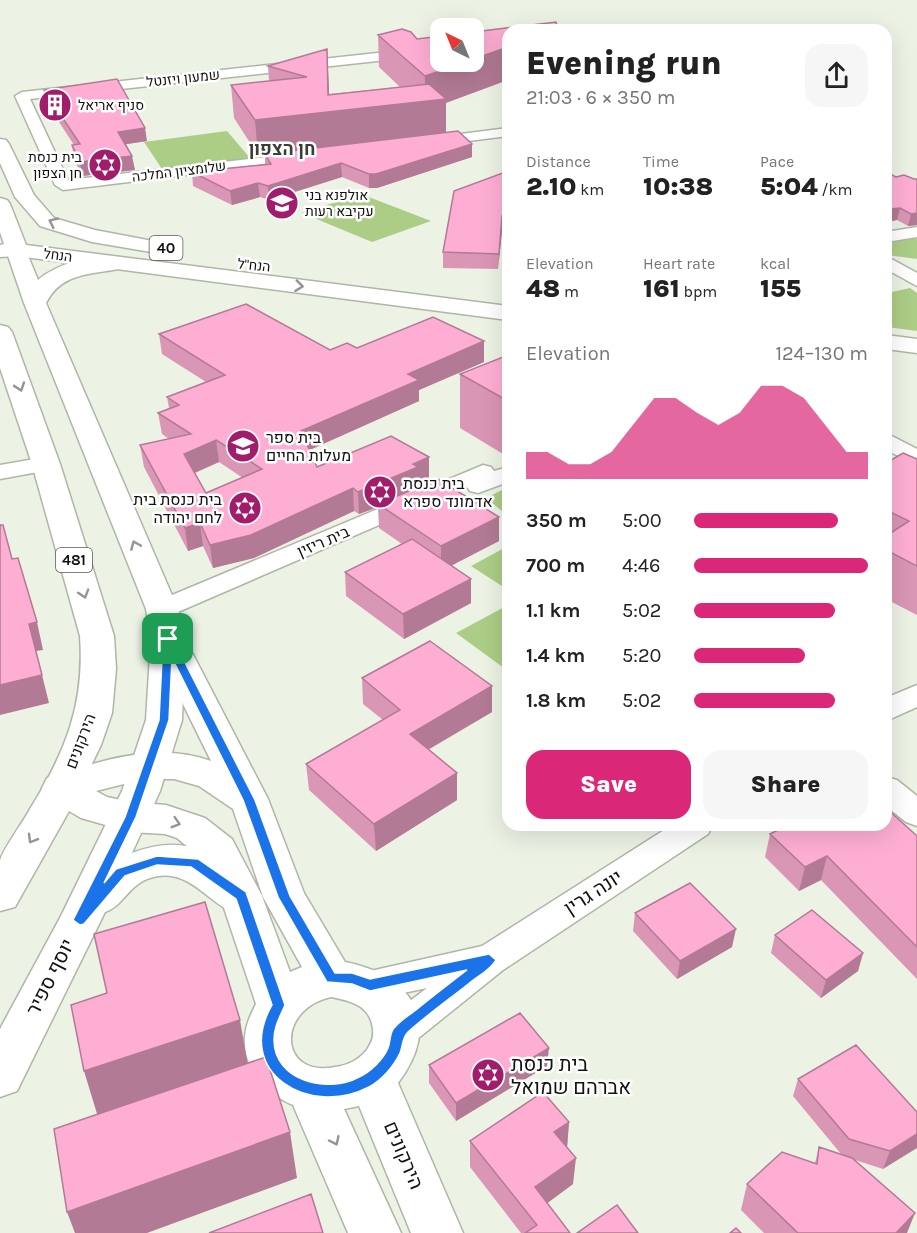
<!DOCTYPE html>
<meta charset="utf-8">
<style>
body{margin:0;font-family:Karla,Heebo,sans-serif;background:#f6f6f6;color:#222;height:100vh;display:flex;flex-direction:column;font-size:22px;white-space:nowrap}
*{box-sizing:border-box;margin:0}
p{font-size:20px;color:#767676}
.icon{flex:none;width:33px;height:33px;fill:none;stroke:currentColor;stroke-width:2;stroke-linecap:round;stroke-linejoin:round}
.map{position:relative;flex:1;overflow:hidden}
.details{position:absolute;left:502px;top:24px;width:390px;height:807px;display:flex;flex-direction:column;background:#fff;border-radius:18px;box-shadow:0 6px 24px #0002}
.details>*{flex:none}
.needle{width:39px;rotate:317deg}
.fabs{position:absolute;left:430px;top:18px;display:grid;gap:12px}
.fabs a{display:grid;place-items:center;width:54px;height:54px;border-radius:12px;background:#fff;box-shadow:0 6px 24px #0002;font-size:30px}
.pin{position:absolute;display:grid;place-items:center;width:51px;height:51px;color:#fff;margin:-26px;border-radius:12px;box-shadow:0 3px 9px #0006}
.round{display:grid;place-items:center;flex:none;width:63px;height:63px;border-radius:18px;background:#f6f6f6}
.overview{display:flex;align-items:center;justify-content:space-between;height:102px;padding:0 24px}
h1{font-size:33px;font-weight:800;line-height:45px}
.metrics{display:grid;grid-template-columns:repeat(3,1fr);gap:9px;height:102px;padding:6px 24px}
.metrics div{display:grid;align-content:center}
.metrics b{font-size:26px;font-weight:800}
.metrics small{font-size:16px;font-weight:400}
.metrics p{font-size:16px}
.chart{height:168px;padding:12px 24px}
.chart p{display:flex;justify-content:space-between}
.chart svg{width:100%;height:108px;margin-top:6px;fill:#db2777;opacity:.7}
.button{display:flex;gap:12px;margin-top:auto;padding:12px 24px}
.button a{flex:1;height:69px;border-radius:18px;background:#db2777;color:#fff;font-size:24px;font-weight:800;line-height:69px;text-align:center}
.button a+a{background:#f6f6f6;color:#222}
ul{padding:0 24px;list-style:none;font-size:20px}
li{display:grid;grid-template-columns:96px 72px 1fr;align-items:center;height:45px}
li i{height:15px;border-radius:8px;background:#db2777}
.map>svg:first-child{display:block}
.green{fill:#accd86}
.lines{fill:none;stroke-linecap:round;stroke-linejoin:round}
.street-casing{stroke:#afb6a8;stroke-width:3}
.secondary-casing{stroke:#afb6a8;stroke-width:3}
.primary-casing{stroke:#afb6a8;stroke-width:3}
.highway-casing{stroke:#afb6a8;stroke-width:3}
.street{fill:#fff;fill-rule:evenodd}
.secondary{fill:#fff;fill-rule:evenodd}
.primary{fill:#fff;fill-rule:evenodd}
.highway{fill:#fff;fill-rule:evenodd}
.wall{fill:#da96b5;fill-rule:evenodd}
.shaded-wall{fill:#b27a94}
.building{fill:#feaed3;stroke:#b27a94;stroke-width:1.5;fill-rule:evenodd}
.oneway{stroke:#949593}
.route{fill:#1a73e8;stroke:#fff;stroke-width:1.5;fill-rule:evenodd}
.labels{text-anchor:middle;stroke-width:5;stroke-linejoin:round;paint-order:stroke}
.far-street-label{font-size:14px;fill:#11130e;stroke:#fff}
.far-poi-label{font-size:14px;fill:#11130e;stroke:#fff;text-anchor:start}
.shield{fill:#fff;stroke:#585a56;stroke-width:1.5}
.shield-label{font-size:15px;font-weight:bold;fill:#11130e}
.poi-label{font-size:16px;fill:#11130e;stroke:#fff;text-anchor:start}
.street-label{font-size:16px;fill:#11130e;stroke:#fff}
.far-district-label{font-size:18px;font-weight:bold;fill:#3a3f34;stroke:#fff}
.near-street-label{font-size:20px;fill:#11130e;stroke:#fff}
.near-poi-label{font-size:20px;fill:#11130e;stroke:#fff;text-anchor:start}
</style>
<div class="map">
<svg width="917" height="1233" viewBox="0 0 917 1233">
<rect width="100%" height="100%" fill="#ecf3e5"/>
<path class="green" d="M227 131 250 158 162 169 144 142Z
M361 194 431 221 372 242 302 213Z
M913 237 917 239V259L887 255 886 241Z
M910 288 917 293V331L887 327V293Z
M508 487V516L486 498Z
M508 546V590L471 566Z
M508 605V671L456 633Z"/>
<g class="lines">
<defs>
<path id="street" d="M441 46V54L30 99 68 180 302 153 309 157 302 161 63 190 55 185 15 96 22 92Z
M508 128V136L429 146 422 142 429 138Z
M917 227V237L886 242V232Z
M886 256 917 273V286L886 269Z
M886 433 917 449V465L886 450Z
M46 457 54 459 57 464 54 469 0 479V465Z
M483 465 491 467 494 471 508 467V482L478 493 470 491 467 487 171 615 162 617 153 615 149 609 153 603Z
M917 685V707L886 721V698Z
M886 777 897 780 917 796V826L906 822 886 806Z
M672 825H713L708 834 503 970 411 1044 398 1048 385 1044 379 1032 385 1020 427 988 370 1000 357 996 352 985 357 974 482 946Z"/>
<path id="secondary" d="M168 628 180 631 185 639 268 799 304 893 345 962C413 975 443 1024 398 1083L463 1233H411L359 1106 344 1109 401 1233H348L293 1105C266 1094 242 1067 245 1036 246 1024 251 1014 256 1004L220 896 203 860 177 838 165 834 130 832 81 818 47 798 42 788 47 778C101 761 156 741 211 761L151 639 156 631ZM155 779H174L199 786 233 809 263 897 302 967 290 972 262 896 232 839 205 818 166 805 130 802 107 797 96 791 136 781ZM331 997C352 1001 371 1006 373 1030 374 1038 371 1044 366 1051 357 1061 348 1065 335 1067 278 1078 276 1009 331 997Z"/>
<path id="primary" d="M17 244 24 246 38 280C58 263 97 252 123 258L126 263 123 268C93 275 62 271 46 303L178 609 185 639 182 720 160 791 132 853C173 838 197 844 232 868 245 877 255 882 262 896L256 908C252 909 247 912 242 912 215 915 196 870 158 876 128 881 126 905 105 912L17 1091 0 1097V1029L61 916 122 791 146 720 151 639 146 609 24 303 6 250 10 246Z
M0 325 8 327 12 332 60 464 114 636 116 669 112 713 101 745 69 811 15 907 0 911C0 895 0 877 0 861 2 850 24 821 30 809 65 753 85 704 80 636L32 464 0 368Z"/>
<path id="highway" d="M0 139 6 140 9 144 34 195 54 218 95 230 158 242 162 246 158 250 151 252 92 242 40 226 15 197 0 163Z
M0 198 7 200 10 204 26 245 508 306V320L17 256 0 257V245L4 244 0 232Z
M886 335 917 339V353L886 349Z"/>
</defs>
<use href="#street" class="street-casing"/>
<use href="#secondary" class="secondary-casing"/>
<use href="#primary" class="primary-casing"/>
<use href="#highway" class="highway-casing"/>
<use href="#street" class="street"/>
<use href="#secondary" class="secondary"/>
<use href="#primary" class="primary"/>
<use href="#highway" class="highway"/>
</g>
<path class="wall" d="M402 29 446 103V133L472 144V157L377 188H369L342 177 269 200 260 197 232 205 193 186 192 172 265 164V155H258L234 118 231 85 269 81 268 66 327 49 329 94 400 87 379 67 378 35Z
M44 90 147 141 126 144 135 170 82 176 74 159 72 145H74L46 102Z
M508 171V230L502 231 498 269 443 268V252Z
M886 172 917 225 908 226 897 220 886 221Z
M159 334 330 350 357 348 484 362 419 390V401L309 450 317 467 429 457V479L418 484V487L499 517V541L452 565 471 603 404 639 346 596 345 572 402 544 379 528 378 507 359 514 354 511 254 558 213 568 203 546 188 551 144 467 140 445 169 439 162 434 158 413 169 408 167 397 206 382 162 354ZM219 462 243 478 206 493 195 473Z
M508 355V457L460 428V374Z
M917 459V615L886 599V463Z
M362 678 492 686V712L428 750 457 773V800L376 851 309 790 306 764 383 720 363 704Z
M770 834 917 836V979L821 880 799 891 765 857Z
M635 913 732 947 677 979 633 931Z
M775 935 863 953 858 971 821 998 771 953Z
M429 1065 547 1066 456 1121 429 1083Z
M798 1079 917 1112 883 1169 855 1160 907 1233H764L741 1210 747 1184 815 1163 819 1147 841 1154 793 1096Z
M569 1122 567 1147 573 1184 547 1203 570 1233H521L470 1167V1141Z"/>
<path class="shaded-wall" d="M508 47V80L446 103V133L258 155 255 120 328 95 327 49 330 112 425 101V76L467 62H474V59Z
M145 128 147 141 121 145 118 132Z
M472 144V157L377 188H369V174Z
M132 156 135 170 82 176 80 162Z
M341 163 342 177 269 200 268 186Z
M258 183 260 197 232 205 230 191Z
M900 208 897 220 887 222 890 209Z
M917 213V225L908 226 911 214Z
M508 215V230L502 231 498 269 499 254 502 216Z
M484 341V362L419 390V401L303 453 301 431 408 374Z
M216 440 219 462 187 476 184 454Z
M429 457V479L418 484V490L378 504V507L359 514 358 492Z
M353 488 354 511 254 558 213 568 210 545Z
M499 517V541L441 571V546Z
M200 523 203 546 188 551 185 528Z
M471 579V603L404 639 403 614Z
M37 622 43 650 36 651 49 703 0 715V685L29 624Z
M492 686V712L410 760V734Z
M457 773V800L376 851 374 824Z
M827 856 821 880 799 891 805 867Z
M736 929 732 947 677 979 680 961Z
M863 953 858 971 821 998 826 980Z
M240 1020 248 1066 98 1117 84 1071Z
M549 1048 547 1066 456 1121V1103Z
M569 1122 567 1148 554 1132Z
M290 1132 297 1178 147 1233H75L67 1212Z
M917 1134V1148L883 1169 890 1151Z
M576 1158 573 1184 534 1213 535 1187Z
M915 1213 907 1233H896Z"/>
<path class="building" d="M556 22 558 30H508V47L474 59V32Z
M402 29 411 32 417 39 441 36V62H467L425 76 378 35Z
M327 49 328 95 429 84 446 99 255 120 231 85 307 77 268 66Z
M117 79 145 128 118 132 132 156 80 162 72 145 80 144 44 90Z
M458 131 472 144 376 174H369L341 163 268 186 258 183 230 191 192 172 271 164 265 154Z
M508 171V215L502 216 499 254 443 252 454 191Z
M886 172 896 177 904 175 914 179H917V213L911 214 900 208 890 209 886 207Z
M246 304 330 350 347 343 357 348 433 317 484 341 408 374 419 380 301 431 317 467 391 436 429 457 413 464 418 467 358 492 353 488 251 535 210 545 200 523 185 528 140 445 191 434 158 413 179 405 167 397 225 375 159 334ZM216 440 262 469 206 493 184 454Z
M508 355V401L460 374Z
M903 453 917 459V566L886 550V536L909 521 886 510V463Z
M438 479 499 517 441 546 378 504Z
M0 524V525H3L12 559 18 558 37 622 29 624 42 675 0 685Z
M412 539 471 579 403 614 345 572Z
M430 641 492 686 410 734 457 773 374 824 306 764 400 710 362 678Z
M886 808 917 836V947L827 856 805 867 770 834 788 825H886Z
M690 883 736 929 680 961 635 913Z
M205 902 240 1020 84 1071 71 1005 107 993 94 934Z
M812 910 863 953 826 980 775 935Z
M520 1013 549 1048 456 1103 429 1065Z
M856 1045 917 1112V1134L890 1151 849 1139 798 1079Z
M266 1057 290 1132 67 1212 54 1129Z
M543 1092 569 1122 554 1132 576 1158 535 1187 570 1233H525L537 1225 470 1141Z
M819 1147 852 1158 915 1213 896 1233H798L747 1184 782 1152 817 1164Z
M311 1194 323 1233H209Z
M617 1205 638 1233H577Z
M736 1228 741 1233H730Z"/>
<defs><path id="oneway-chevron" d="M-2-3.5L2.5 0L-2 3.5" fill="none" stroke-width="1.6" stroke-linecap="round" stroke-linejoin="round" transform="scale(1.5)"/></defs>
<g class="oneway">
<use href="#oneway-chevron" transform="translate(53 222) rotate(-154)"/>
<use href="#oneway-chevron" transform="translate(299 286) rotate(7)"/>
<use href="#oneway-chevron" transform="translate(20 387) rotate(71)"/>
<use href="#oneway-chevron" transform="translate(135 545) rotate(-113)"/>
<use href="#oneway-chevron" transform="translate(84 594) rotate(73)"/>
<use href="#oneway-chevron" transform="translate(176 823) rotate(17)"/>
<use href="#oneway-chevron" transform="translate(32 839) rotate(120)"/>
<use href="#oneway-chevron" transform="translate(335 1141) rotate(65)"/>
</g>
<path class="route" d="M168 636 173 639 255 800 290 896 335 973H352L370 979 489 954 496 960C491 969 480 975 472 981 451 998 428 1014 408 1032 402 1038 403 1046 400 1053 394 1066 382 1080 369 1087 310 1118 233 1073 272 1005L236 899 191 867 157 865 125 876 84 924 80 925 73 920 125 817 159 720 163 639ZM172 658 243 800 278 897 327 982 352 984 370 991 467 970C450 983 433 996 416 1010 409 1015 401 1020 395 1027 389 1032 391 1041 388 1048 383 1060 370 1072 359 1077 328 1094 274 1081 274 1040 274 1026 280 1017 285 1005L246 892 198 859 157 856 116 869 104 883 136 817 169 720Z"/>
<defs>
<symbol id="building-disc" viewBox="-11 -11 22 22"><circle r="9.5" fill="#a11d6c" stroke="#fff"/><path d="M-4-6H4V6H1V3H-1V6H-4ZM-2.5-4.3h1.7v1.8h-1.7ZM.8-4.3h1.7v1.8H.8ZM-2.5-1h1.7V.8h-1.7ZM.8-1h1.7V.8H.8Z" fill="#fff"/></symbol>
<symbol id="synagogue-disc" viewBox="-11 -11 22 22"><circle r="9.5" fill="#a11d6c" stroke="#fff"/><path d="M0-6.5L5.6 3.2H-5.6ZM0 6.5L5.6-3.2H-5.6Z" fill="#fff"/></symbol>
<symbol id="school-disc" viewBox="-11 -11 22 22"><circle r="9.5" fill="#a11d6c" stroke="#fff"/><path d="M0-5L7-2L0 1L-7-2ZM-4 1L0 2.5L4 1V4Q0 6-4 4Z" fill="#fff"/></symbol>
</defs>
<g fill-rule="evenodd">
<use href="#building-disc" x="36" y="86" width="38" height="38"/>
<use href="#synagogue-disc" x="86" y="146" width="38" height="38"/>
<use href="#school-disc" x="263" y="184" width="38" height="38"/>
<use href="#school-disc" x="224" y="427" width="38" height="38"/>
<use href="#synagogue-disc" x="361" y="473" width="38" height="38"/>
<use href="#synagogue-disc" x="226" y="489" width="38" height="38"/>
<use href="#synagogue-disc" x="469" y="1056" width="38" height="38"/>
</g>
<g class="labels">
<g class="far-street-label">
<text transform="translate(183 78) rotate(-6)" y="5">שמעון ויזנטל</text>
<text transform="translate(179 171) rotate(-7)" y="5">שלומציון המלכה</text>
<text transform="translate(58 255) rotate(7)" y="5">הנחל</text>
<text transform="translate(254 265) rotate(6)" y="5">הנח"ל</text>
</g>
<g class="far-poi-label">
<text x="78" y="110">סניף אריאל</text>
<text x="82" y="162" text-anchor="end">בית כנסת<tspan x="82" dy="16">חן הצפון</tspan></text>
<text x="305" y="200">אולפנא בני<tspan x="305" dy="16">עקיבא רעות</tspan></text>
</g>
<g class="shield">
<rect x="149.5" y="236" width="33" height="24" rx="4.5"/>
<rect x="56" y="548" width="36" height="24" rx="4.5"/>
</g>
<g class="shield-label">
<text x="166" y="253">40</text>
<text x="74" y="565">481</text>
</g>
<g class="poi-label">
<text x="266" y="443">בית ספר<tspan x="266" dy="18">מעלות החיים</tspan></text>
<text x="403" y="489">בית כנסת<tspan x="403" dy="18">אדמונד ספרא</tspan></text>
<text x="222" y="505" text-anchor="end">בית כנסת בית<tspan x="222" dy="18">לחם יהודה</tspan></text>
</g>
<g class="street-label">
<text transform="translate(323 541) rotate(-23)" y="6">בית ריזין</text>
<text transform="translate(80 741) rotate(-69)" y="6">הירקונים</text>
</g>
<g class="far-district-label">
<text x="282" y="155">חן הצפון</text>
</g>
<g class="near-street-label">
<text transform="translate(593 892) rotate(-33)" y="7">יונה גרין</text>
<text transform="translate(50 977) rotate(-63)" y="7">יוסף ספיר</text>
<text transform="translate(404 1155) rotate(67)" y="7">הירקונים</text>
</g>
<g class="near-poi-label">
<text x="511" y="1071">בית כנסת<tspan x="511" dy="23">אברהם שמואל</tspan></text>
</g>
</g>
</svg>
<div class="fabs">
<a><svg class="needle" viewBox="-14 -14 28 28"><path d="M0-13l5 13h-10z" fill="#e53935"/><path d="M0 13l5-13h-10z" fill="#767676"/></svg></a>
</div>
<div class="pin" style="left:168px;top:639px;background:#1e9e55"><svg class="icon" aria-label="arrive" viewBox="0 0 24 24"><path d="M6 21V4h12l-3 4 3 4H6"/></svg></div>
<section class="details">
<div class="overview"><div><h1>Evening run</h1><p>21:03 · 6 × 350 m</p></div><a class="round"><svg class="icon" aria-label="share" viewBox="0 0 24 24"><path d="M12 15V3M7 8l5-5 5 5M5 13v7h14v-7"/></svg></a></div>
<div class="metrics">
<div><p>Distance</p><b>2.10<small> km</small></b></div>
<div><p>Time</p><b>10:38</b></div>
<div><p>Pace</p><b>5:04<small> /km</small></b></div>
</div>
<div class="metrics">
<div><p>Elevation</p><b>48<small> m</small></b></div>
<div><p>Heart rate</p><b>161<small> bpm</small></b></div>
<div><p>kcal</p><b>155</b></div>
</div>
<div class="chart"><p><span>Elevation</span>124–130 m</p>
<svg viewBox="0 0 160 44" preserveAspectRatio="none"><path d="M0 44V33L10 33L20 38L30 38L40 33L50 22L60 11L70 11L80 17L90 22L100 17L110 6L120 6L130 11L140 22L150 33L160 33V44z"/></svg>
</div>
<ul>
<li><b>350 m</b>5:00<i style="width:83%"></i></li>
<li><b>700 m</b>4:46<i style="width:100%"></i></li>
<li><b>1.1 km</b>5:02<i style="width:81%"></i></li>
<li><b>1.4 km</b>5:20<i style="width:64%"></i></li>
<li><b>1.8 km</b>5:02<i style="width:81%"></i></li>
</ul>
<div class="button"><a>Save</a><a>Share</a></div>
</section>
</div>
